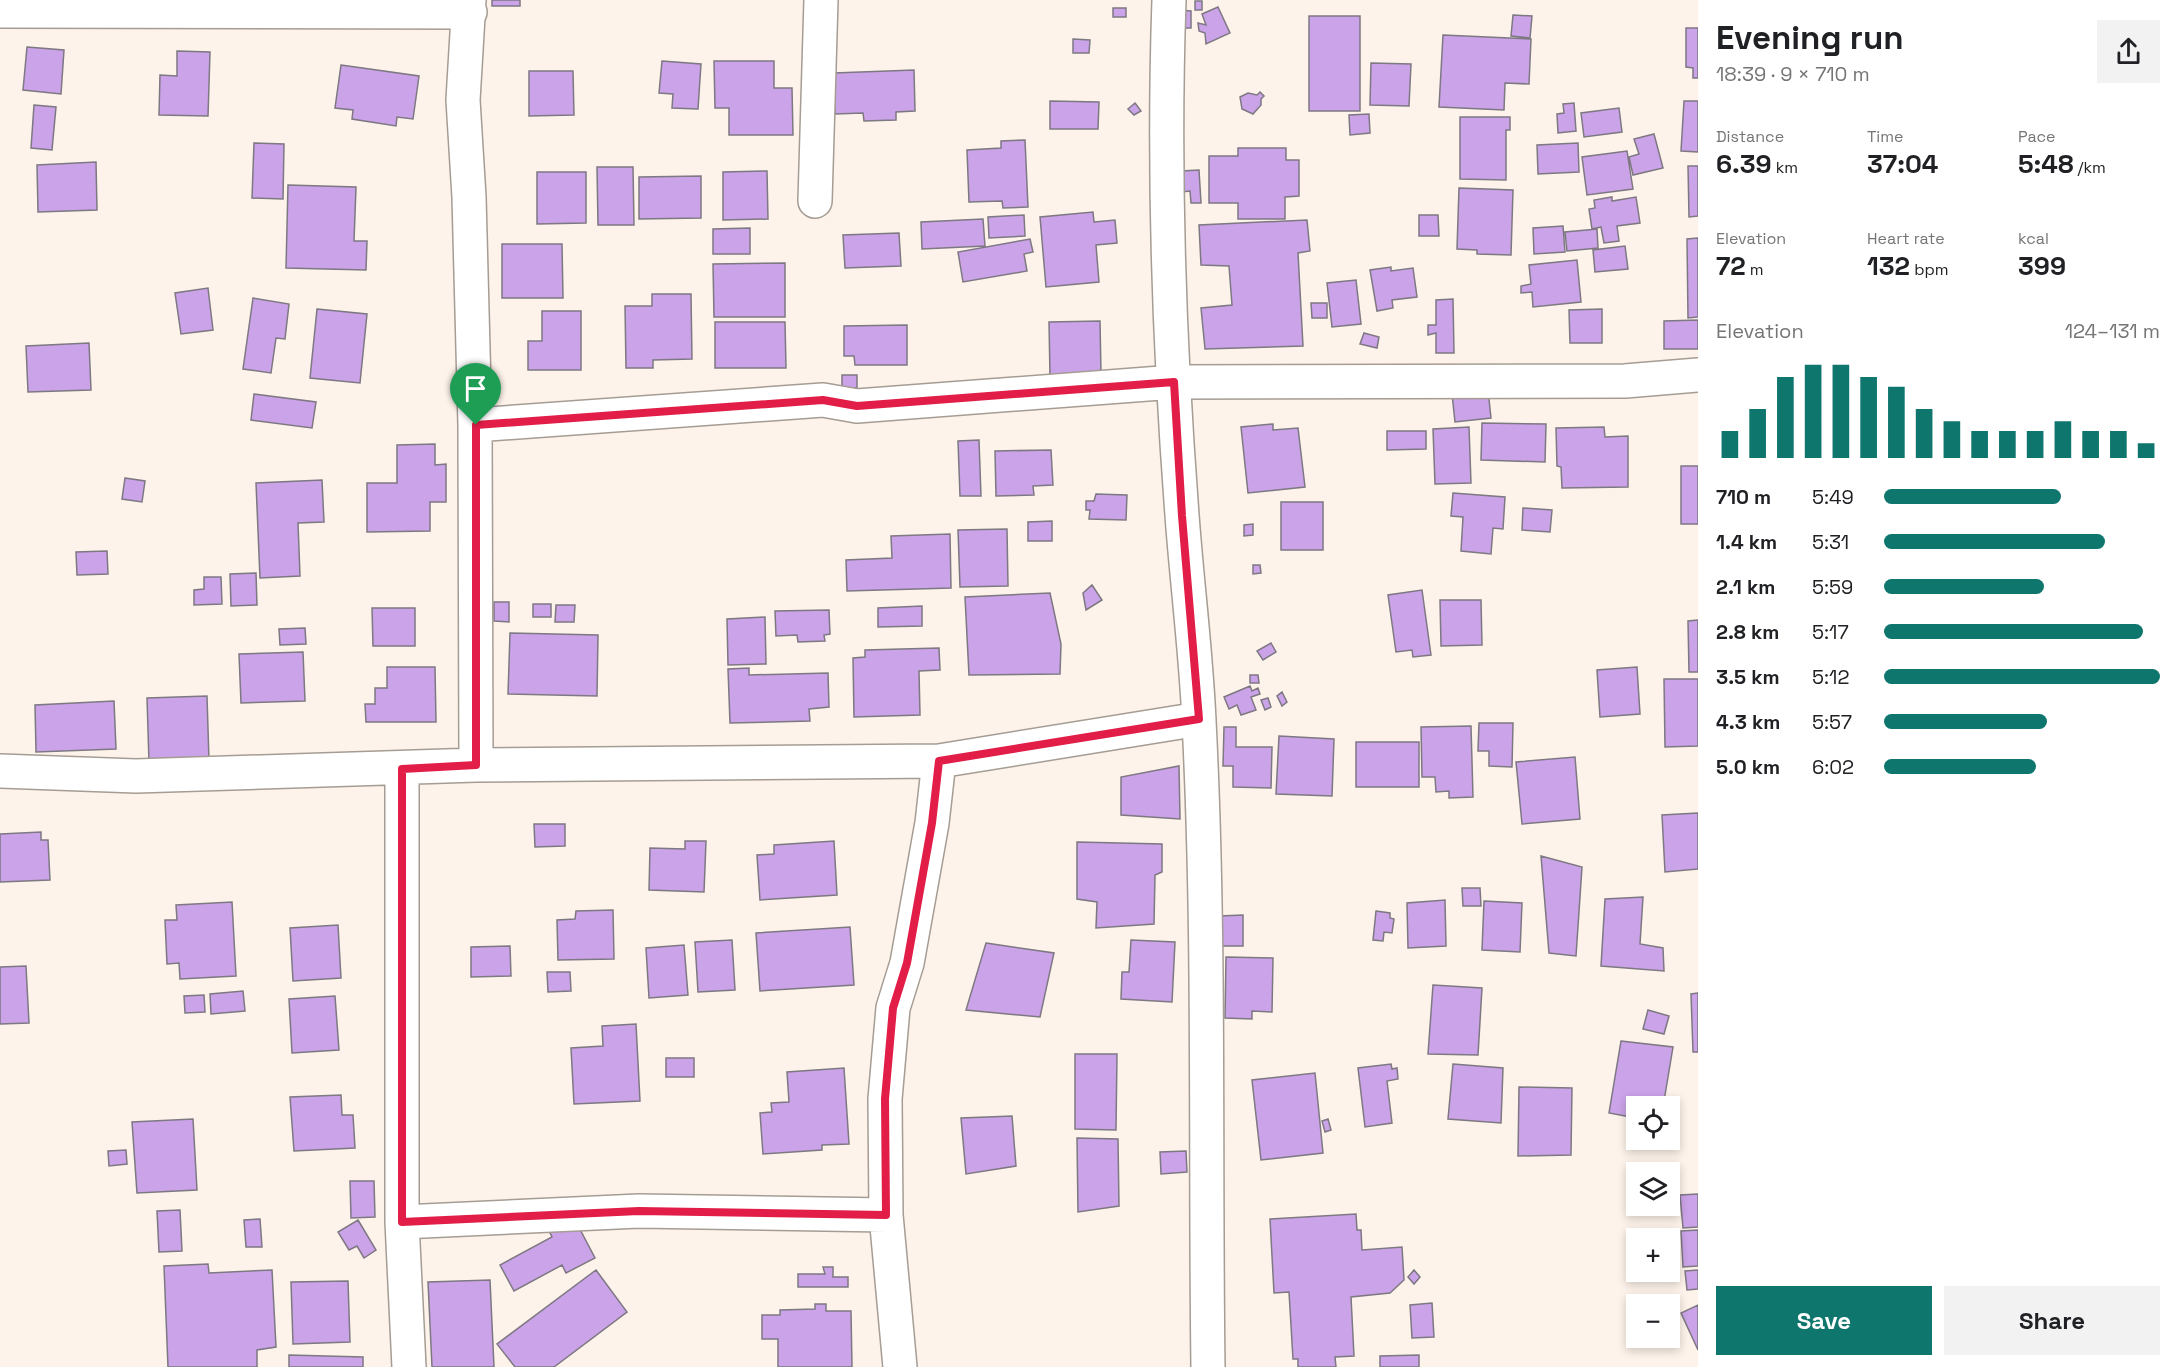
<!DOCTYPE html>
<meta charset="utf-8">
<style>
body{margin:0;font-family:"Space Grotesk",sans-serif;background:#f2f2f2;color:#202124;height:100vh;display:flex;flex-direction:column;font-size:22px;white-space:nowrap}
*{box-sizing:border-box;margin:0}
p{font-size:20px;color:#757577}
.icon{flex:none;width:33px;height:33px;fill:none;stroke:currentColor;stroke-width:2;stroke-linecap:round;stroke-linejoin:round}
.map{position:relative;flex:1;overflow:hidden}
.details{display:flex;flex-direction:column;background:#fff;width:480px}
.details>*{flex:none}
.tools{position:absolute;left:1626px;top:1096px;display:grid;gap:12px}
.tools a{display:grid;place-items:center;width:54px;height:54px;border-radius:0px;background:#fff;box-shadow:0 3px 9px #0003;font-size:30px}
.pin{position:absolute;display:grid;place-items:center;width:51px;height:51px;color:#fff;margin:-62px -26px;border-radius:50% 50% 50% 0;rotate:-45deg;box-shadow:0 0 6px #0007}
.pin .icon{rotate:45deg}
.round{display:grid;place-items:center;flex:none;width:63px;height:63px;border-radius:0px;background:#f2f2f2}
.summary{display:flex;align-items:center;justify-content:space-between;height:102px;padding:0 18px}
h1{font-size:33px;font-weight:600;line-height:45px}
.figures{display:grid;grid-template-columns:repeat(3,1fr);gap:9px;height:102px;padding:6px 18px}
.figures div{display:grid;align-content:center}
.figures b{font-size:26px;font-weight:600}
.figures small{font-size:16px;font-weight:400}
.figures p{font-size:16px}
.chart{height:168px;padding:12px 18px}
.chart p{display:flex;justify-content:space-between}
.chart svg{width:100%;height:108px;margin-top:6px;stroke:#0f766e;stroke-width:6}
.cta{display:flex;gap:12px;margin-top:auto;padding:12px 18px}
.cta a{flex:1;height:69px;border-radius:0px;background:#0f766e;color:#fff;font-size:24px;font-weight:600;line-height:69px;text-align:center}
.cta a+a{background:#f2f2f2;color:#202124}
ul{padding:0 18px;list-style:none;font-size:20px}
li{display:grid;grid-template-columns:96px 72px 1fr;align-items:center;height:45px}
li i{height:15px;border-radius:8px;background:#0f766e}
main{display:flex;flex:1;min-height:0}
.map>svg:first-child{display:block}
.building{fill:#cba3e8;stroke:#7d7882;stroke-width:1.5}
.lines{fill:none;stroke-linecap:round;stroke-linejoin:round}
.minor-casing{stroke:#a59c94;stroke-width:36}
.minor{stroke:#fff;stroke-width:33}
.route-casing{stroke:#fff;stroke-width:12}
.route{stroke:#e11d48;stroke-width:8}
</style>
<main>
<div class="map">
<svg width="1698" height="1367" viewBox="0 0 1698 1367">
<rect width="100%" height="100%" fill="#fdf3ea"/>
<path class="building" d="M492 0H520V6H492Z
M1195 1H1202V10H1195Z
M1218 7 1230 33 1206 44 1205 33 1199 31 1198 23 1206 25 1202 14Z
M1113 8H1126V17H1113Z
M1179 10 1191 11V28H1179Z
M1513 15 1532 16 1530 38 1511 36Z
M1309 16H1360V111H1309Z
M1686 28H1698V78H1693V68L1686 67Z
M1443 35 1531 39 1529 84 1505 83 1504 110 1439 107Z
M1073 39 1090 40 1089 53H1073Z
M27 47 64 50 61 94 23 90Z
M177 51 210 52 208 116 159 115 160 75 177 76Z
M662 61 701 64 698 109 672 108 673 94 659 93Z
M714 61H774V88H792L793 135H729V108H715Z
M1371 63 1411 64 1409 106 1370 105Z
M341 65 419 76 413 119 397 117 396 126 352 119 353 110 335 108Z
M914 70 915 111 896 112V120L864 121 863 113 835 114 834 73Z
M529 71H573L574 115 529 116Z
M1260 92 1264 96 1261 99V105L1253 114 1242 109 1240 97 1248 93 1257 95Z
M1050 101 1099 102 1098 129H1050Z
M1684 101H1698V152L1681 151Z
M1135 103 1141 111 1134 115 1128 109Z
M1574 103 1576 131 1558 133 1557 114 1564 113 1563 104Z
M34 105 56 107 52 150 31 148Z
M1619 108 1622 132 1584 137 1581 113Z
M1369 114 1370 133 1350 135 1349 115Z
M1460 117H1510V130H1506V180L1460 179Z
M1654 134 1663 168 1633 175 1629 157 1639 154 1634 139Z
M1025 140 1028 207 1003 208 1002 201 969 202 967 150 1001 148V141Z
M254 143 284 144 283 199 252 198Z
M1578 143 1579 172 1538 174 1537 145Z
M1238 148H1286V160H1299V196L1285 197V219H1238V203H1209V156H1238Z
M1627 151 1633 189 1587 195 1582 157Z
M96 162 97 210 38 212 37 165Z
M1688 166H1698V216L1689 217Z
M597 167H633L634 225H598Z
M1199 170 1201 203H1191L1190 191 1182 192 1181 171Z
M767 171 768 219 723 220V172Z
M537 172H586V223L537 224Z
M701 176V218L639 219V177Z
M288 185 356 187 354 241H367L366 270 286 268Z
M1459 188 1513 190 1511 255 1477 254V250L1457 249Z
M1612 197V201L1636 197 1640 223 1617 226 1619 241 1604 243 1601 227 1592 229 1589 209 1595 208 1594 200Z
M1093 212 1094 222 1115 220 1117 243 1096 245 1099 282 1046 287 1040 217Z
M1024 215 1025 236 989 238 988 217Z
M1419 215H1438L1439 236H1419Z
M983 219 985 246 922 249 921 222Z
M1307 220 1310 251 1298 253 1303 346 1205 349 1201 308 1232 305 1229 266 1201 265 1199 225Z
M1563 226 1565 252 1534 254 1533 228Z
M750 228V254H713V229Z
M1597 229 1598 248 1567 251 1565 232Z
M899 233 901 266 845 268 843 235Z
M1698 238V317L1688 318 1687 239Z
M1030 239 1033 252 1024 254 1027 271 963 282 958 252Z
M502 244H562L563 298H502Z
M1625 246 1628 269 1595 272 1593 250Z
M1577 260 1581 302 1533 307 1532 292 1521 293V286L1531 284 1529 265Z
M785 263V317H714L713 264Z
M1391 267V271L1413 268 1417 297 1392 300 1393 308 1377 311 1370 270Z
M1356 280 1361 324 1332 327 1327 283Z
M208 288 213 330 181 334 175 293Z
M652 294H691L692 359 653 360V368H626L625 306H652Z
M253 298 289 304 285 339 276 338 271 373 243 369Z
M1453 299 1454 353H1436V333L1428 335V325H1436V300Z
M1311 303H1327V318H1312Z
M317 309 367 314 360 383 310 378Z
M1602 309V343H1570L1569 310Z
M542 311H581V370H528V341H542Z
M1698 320V349H1664V321Z
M1100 321 1101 374 1050 376 1049 322Z
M715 322H785L786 368H715Z
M907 325V365H855L854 356H844V326Z
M1364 333 1379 337 1377 348 1360 344Z
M89 343 91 390 28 392 26 346Z
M842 375H857V388H842Z
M1488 390 1491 418 1455 422 1452 394Z
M254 394 316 402 312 428 251 420Z
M1482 423 1546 424 1545 462 1481 460Z
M1273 424V430L1298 428 1305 487 1248 493 1241 427Z
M1469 427 1471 483 1435 484 1433 429Z
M1604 427 1605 437 1628 436V487L1562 488 1561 467 1557 466 1556 428Z
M1387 431H1426V449L1387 450Z
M979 440 981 496H960L958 441Z
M435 444V465L446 464V502H430V531L367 532V483H397V445Z
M1051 450 1053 485 1033 486 1034 495 996 496 995 451Z
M1681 466H1698V524H1681Z
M125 478 145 481 142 502 122 499Z
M322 480 324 522 298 523 300 576 260 578 256 483Z
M1453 493 1505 497 1503 529 1493 528 1491 554 1461 551 1463 517 1451 516Z
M1096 494 1127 495 1126 520 1089 519 1090 510H1086V501H1094Z
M1281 502H1323V550H1281Z
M1523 508 1552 510 1550 532 1522 530Z
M1052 521V541H1028V522Z
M1253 524V535L1244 536V525Z
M1007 529 1008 586 960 587 958 530Z
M950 534 951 588 847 591 846 560 892 558 891 536Z
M107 551 108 574 77 575 76 552Z
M1253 565H1260L1261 573 1253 574Z
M256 573 257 605 231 606 230 574Z
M204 577H221L222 604 194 605V590L204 589Z
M1092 585 1102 600 1086 610 1083 593Z
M1422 590 1431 655 1413 657 1412 650 1396 652 1388 595Z
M1050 593 1061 644 1060 674 969 675 965 597Z
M1440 600H1481L1482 645 1441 646Z
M494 602H509V622L494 621Z
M533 604H551V617H533Z
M556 605H575L574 622H555Z
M922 606V626L878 627V608Z
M372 608H415V646H373Z
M829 610 830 634 824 635 825 641 798 642 797 635 776 636 775 611Z
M765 617 766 664 728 665 727 619Z
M1698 620V672H1689L1688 621Z
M305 628 306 644 280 645 279 629Z
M510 633 598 635 597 696 508 694Z
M1271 643 1276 652 1263 660 1257 651Z
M939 648 940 670 919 671 920 715 854 717 853 658 865 657V650Z
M303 652 305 701 241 703 239 654Z
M387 667H435L436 722H366L365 704H375V688H387Z
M1637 667 1640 714 1600 717 1597 670Z
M749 668V675L828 673 829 707 809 709 810 721 730 723 728 669Z
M1250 675H1258L1259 683H1250Z
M1664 679H1698V746L1665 747Z
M1250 686 1252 691 1258 688 1260 694 1251 697 1256 710 1241 715 1237 705 1229 709 1224 697Z
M1282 692 1287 702 1282 706 1277 696Z
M207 696 209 761 149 763 147 698Z
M1268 698 1271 707 1265 710 1261 700Z
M114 701 116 749 36 752 35 705Z
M1479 723H1513L1512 767 1489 766V751H1478Z
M1471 726 1473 797 1449 798V791L1436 792 1435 777H1422L1421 727Z
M1224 727H1236V747H1272L1271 788 1233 787V766H1223Z
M1279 736 1334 739 1332 796 1276 794Z
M1356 742H1419V787H1356Z
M1575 757 1580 819 1522 824 1516 762Z
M1179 766 1180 819 1121 815V777Z
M1698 813V869L1665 872 1662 815Z
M534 824H565V846L535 847Z
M41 832V840H48L50 880 0 882V834Z
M685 841H706L704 892 649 890 650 848 685 849Z
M834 841 837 895 760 900 757 855 774 854V845Z
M1077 842 1162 844V872L1155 875 1154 924 1096 928 1097 902 1077 899Z
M1541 856 1582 867 1576 956 1549 953Z
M1462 888H1480L1481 906H1463Z
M1643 897 1640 944 1663 948 1664 971 1601 966 1605 899Z
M1445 900 1446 946 1408 948 1407 903Z
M1484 901 1522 903 1520 952 1482 950Z
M232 902 236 976 180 979 179 963 167 964 165 920H177L176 905Z
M613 910 614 959 558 960 557 920 575 919 576 911Z
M1376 911 1390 913V918L1394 919 1392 933 1384 932 1383 941 1373 940Z
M1243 915V946H1219V916Z
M338 925 341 978 293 981 290 928Z
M850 927 854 985 760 991 756 933Z
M732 940 735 990 698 992 695 942Z
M1131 940 1175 942 1172 1002 1121 999 1122 972H1129Z
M986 943 1054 953 1040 1017 966 1010Z
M684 945 688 995 649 998 646 948Z
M510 946 511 976 471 977V947Z
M1226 957 1273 958 1272 1012 1252 1011V1019L1225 1018Z
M26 966 29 1023 0 1024V967Z
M547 972H570L571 991 548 992Z
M1433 985 1482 988 1478 1055 1428 1054Z
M243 991 245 1011 211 1014 210 994Z
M1698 993V1052H1693L1691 994Z
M204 995 205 1012 185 1013 184 996Z
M335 996 339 1050 292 1053 289 999Z
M1648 1010 1669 1016 1664 1034 1643 1029Z
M636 1024 640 1101 574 1104 571 1048 603 1046 602 1026Z
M1621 1041 1673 1047 1663 1107H1636V1118L1609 1113Z
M1075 1054H1117L1116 1130 1075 1129Z
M666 1058H694V1077H666Z
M1391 1064 1392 1069 1397 1068 1398 1079 1387 1081 1392 1123 1365 1127 1358 1068Z
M1453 1064 1503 1068 1501 1123 1448 1119Z
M844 1068 849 1144 822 1145V1150L763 1154 760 1113 772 1112 771 1103 789 1102 787 1072Z
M1315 1073 1323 1153 1261 1160 1252 1080Z
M1519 1087 1572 1088 1571 1155 1518 1156Z
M341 1095 342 1115H353L355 1148 294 1151 290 1097Z
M1012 1116 1016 1166 966 1174 961 1118Z
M193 1119 197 1190 137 1193 132 1122Z
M1328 1119 1331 1130 1325 1132 1322 1121Z
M1077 1138 1118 1139 1119 1206 1078 1212Z
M126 1150 127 1164 109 1166 108 1151Z
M1186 1151 1187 1172 1161 1174 1160 1152Z
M350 1181H374L375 1217 351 1218Z
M1698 1194V1227L1683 1228 1680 1195Z
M180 1210 182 1251 159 1252 157 1211Z
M1356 1214 1357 1230H1361L1362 1250 1402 1247 1404 1280 1390 1293 1351 1297 1354 1356 1335 1357 1336 1367H1298V1359H1293L1289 1292 1274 1293 1270 1219Z
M573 1216 595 1258 566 1273 562 1265 514 1291 500 1265 552 1237 548 1229Z
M260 1219 262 1247H246L244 1220Z
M358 1220 376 1250 364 1258 357 1246 349 1250 338 1232Z
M1698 1230V1266L1683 1267 1681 1231Z
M208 1264 209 1273 272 1270 276 1347 257 1350V1367H168L164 1266Z
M823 1267H833V1277H848V1287H798V1274H825Z
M596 1270 627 1312 554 1367H515L497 1344Z
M1414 1270 1420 1277 1414 1284 1408 1277Z
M1698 1270V1289L1687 1290 1685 1271Z
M490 1280 494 1367H432L428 1282Z
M348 1281 350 1342 293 1344 291 1282Z
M1432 1303 1434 1337 1412 1338 1410 1305Z
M815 1304H826V1311H851L852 1367H778V1339H762V1315H780V1310L815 1309Z
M1698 1305V1350L1681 1313Z
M289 1355 363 1357V1367H289Z
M1419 1355V1367H1380V1356Z"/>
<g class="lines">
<defs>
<path id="minor" d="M469 0 463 100 469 197 475 425 476 765
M1169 0C1163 172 1169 344 1182 515 1187 584 1196 652 1199 721 1210 936 1205 1152 1208 1367
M0 11 470 12
M815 201 821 0
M475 425 823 400 857 406 1174 382 1625 381 1698 375
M402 769V1222L409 1367
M0 771 136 776 476 765 939 761 1199 719
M402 1222 639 1211 886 1215
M900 1367 886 1215 885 1099 893 1008 907 963 932 823 939 761"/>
</defs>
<use href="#minor" class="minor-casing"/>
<use href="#minor" class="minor"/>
</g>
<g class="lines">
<defs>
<path id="route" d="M1174 382 1182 516 1199 719 939 761 932 823 907 963 893 1008 885 1099 886 1215 639 1211 402 1222V769L476 765V425L823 400 857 406Z"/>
</defs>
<use href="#route" class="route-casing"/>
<use href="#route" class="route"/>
</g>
</svg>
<div class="tools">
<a><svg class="icon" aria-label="locate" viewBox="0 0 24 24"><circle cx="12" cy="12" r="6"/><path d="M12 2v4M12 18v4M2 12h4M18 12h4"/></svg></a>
<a><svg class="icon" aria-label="layers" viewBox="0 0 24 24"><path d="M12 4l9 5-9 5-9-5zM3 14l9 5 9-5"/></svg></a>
<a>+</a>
<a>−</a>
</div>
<div class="pin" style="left:476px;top:425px;background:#1e9e55"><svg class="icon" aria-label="arrive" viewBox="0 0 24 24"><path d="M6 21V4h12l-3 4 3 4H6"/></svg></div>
</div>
<section class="details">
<div class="summary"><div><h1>Evening run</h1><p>18:39 · 9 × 710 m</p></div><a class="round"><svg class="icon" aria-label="share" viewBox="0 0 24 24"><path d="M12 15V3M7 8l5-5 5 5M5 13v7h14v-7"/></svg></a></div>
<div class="figures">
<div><p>Distance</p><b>6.39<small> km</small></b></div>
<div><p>Time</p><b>37:04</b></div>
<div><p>Pace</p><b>5:48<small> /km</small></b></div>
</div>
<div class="figures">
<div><p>Elevation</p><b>72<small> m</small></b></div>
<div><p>Heart rate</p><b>132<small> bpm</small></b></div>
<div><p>kcal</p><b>399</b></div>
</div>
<div class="chart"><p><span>Elevation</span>124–131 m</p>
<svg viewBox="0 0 160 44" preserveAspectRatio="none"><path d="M5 44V33M15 44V24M25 44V11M35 44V6M45 44V6M55 44V11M65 44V15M75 44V24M85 44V29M95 44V33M105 44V33M115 44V33M125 44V29M135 44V33M145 44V33M155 44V38"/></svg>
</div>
<ul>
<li><b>710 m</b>5:49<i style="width:64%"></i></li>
<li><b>1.4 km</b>5:31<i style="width:80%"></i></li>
<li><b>2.1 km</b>5:59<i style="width:58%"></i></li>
<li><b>2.8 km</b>5:17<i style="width:94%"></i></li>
<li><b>3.5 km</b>5:12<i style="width:100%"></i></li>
<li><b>4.3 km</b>5:57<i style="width:59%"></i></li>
<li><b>5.0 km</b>6:02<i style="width:55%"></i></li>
</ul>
<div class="cta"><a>Save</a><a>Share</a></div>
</section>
</main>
